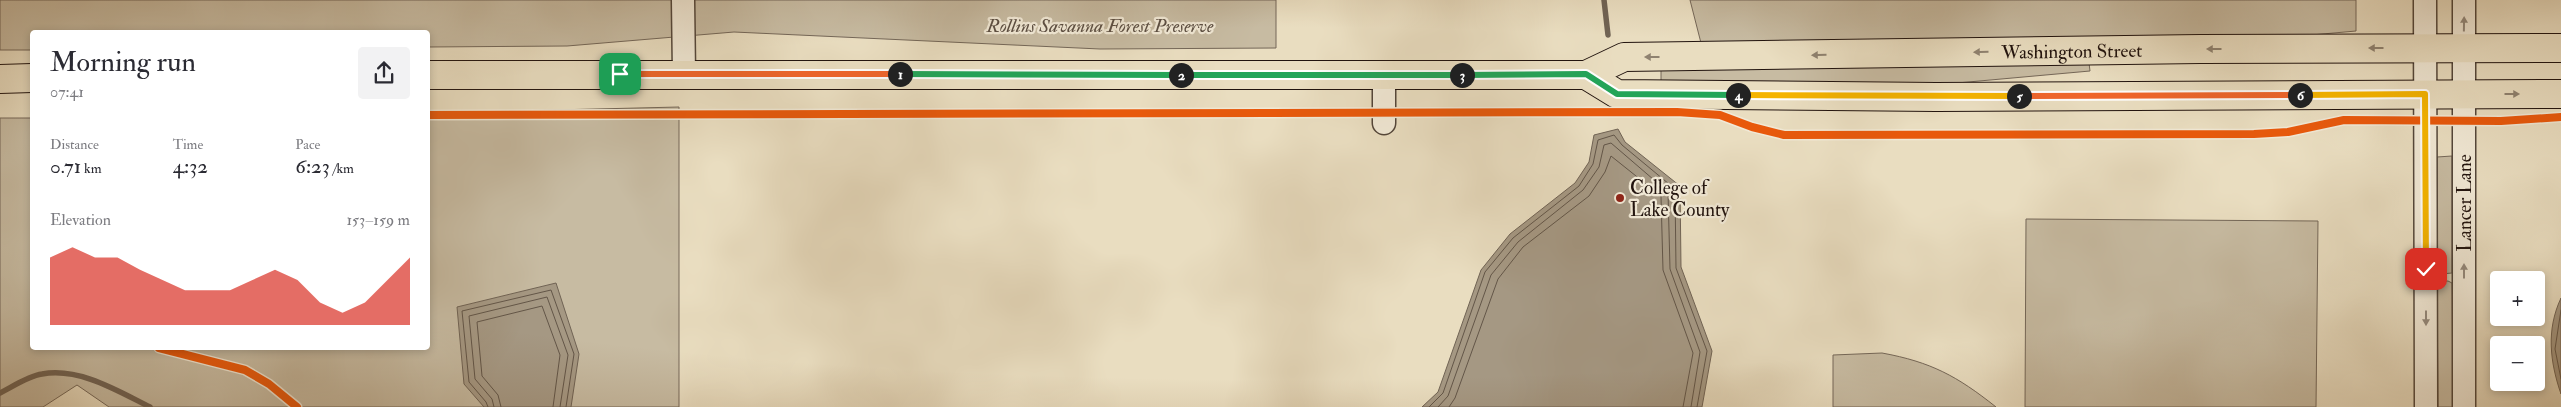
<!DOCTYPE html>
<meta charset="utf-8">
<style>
body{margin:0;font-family:"IM FELL Double Pica",serif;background:#f2f2f3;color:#2b2b33;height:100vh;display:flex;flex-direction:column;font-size:19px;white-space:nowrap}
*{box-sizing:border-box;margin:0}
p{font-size:16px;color:#7c7c81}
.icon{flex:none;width:28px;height:28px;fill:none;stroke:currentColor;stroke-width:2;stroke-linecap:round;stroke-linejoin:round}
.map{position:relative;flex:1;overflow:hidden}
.details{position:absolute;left:30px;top:30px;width:400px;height:320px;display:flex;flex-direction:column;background:#fff;border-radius:5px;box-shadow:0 2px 8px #0003}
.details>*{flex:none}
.buttons{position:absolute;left:2490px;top:271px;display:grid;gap:10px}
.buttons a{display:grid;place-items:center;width:55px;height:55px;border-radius:5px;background:#fff;box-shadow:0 2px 8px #0003;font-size:25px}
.pin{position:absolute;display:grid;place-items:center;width:42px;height:42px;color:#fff;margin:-21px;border-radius:10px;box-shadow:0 2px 8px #0006}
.km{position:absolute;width:25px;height:25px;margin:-12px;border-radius:50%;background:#222;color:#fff;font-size:14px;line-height:25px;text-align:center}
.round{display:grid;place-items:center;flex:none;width:52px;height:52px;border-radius:5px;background:#f2f2f3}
.head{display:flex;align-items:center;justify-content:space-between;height:85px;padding:0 20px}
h1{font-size:28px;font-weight:600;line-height:38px}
.stats{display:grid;grid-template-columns:repeat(3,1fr);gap:8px;height:85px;padding:5px 20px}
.stats div{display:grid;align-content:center}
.stats b{font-size:21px;font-weight:600}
.stats small{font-size:14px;font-weight:400}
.stats p{font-size:14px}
.chart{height:140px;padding:10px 20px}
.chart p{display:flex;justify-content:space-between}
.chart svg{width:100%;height:90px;margin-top:5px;fill:#d93025;opacity:.7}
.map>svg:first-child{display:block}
.green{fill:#c7bba2;stroke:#746758}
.water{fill:#a59883;stroke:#706354}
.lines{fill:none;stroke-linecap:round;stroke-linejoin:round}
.shore{stroke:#635648;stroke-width:1}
.stream{stroke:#706354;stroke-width:5.5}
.minor-casing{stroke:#53463a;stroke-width:25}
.major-casing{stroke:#21130e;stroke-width:30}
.minor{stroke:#f1e9d6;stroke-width:22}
.major{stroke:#e9ddc0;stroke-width:28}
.cycleway-casing{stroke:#f1e9d6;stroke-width:11}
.cycleway{stroke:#e8590c;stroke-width:8}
.oneway{fill:#93897c}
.oneway2{fill:#8f8270}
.split-1-casing{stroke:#fff;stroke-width:10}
.split-2-casing{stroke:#fff;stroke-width:10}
.split-3-casing{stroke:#fff;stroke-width:10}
.split-4-casing{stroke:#fff;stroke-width:10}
.split-5-casing{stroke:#fff;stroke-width:10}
.split-6-casing{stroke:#fff;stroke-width:10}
.split-7-casing{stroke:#fff;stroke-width:10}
.split-1{stroke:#f0652b;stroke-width:6}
.split-2{stroke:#22a559;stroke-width:6}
.split-3{stroke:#22a559;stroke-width:6}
.split-4{stroke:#22a559;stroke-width:6}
.split-5{stroke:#f5b400;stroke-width:6}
.split-6{stroke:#f0652b;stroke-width:6}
.split-7{stroke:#f5b400;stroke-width:6}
.poi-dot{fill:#8f2418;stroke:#f1e9d6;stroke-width:2}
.labels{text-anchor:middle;stroke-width:4.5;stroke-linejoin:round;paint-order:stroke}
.park-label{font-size:19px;font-style:italic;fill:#5b4e42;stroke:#f1e9d6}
.street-label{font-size:19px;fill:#21130e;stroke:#f1e9d6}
.poi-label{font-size:19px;fill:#21130e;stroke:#f1e9d6;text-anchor:start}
</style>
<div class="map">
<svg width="2561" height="407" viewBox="0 0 2561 407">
<rect width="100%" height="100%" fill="#e9ddc0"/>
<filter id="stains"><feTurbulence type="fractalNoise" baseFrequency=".004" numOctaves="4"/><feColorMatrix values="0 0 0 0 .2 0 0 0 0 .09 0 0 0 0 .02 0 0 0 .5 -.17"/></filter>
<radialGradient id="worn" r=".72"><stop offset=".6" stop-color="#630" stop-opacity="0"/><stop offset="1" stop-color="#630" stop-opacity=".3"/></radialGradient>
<path class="green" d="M0 0H1276V48L1100 49 734 32 567 46 428 47V32H32V50H0Z
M1690 0H2356V31L2289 37 1701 43Z
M2089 63 2090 71 1946 84 1661 82V70Z
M679 107V407H109L77 385 43 407H0V118H32V348H428V113Z
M2452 156V273L2441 274 2437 272V157Z
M2026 219 2318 221 2316 407H2025Z
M2448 281 2452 283 2453 407H2438L2437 282Z
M1882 353C1931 362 1957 376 1996 407H1833V355Z"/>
<path class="water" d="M1618 129 1625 142 1680 186 1681 267 1712 351 1702 407H1422L1438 392 1481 270 1510 234 1575 183 1589 162 1594 135Z
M556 283 579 354 571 407H484L464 384 457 307Z
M2561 298V394C2550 362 2546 330 2561 298Z"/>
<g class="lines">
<path class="shore" d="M2561 310 2555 349 2561 379
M488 407 486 402 469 382 462 311 551 290 574 354 566 407
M494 407 492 399 475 379 469 316 547 297 568 355 560 407
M501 407 498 395 482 376 477 322 542 306 560 355 553 407
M1429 407 1443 393 1485 272 1513 238 1579 186 1593 164 1598 140 1614 135 1622 145 1675 189 1676 268 1707 351 1697 407
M1438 407 1448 396 1491 275 1518 242 1583 190 1599 167 1604 145 1611 143 1668 192 1670 269 1700 352 1691 407
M1449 407 1455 398 1498 279 1523 247 1589 196 1605 172 1611 156 1661 196 1663 270 1693 353 1683 407"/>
<path class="stream" d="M1604 0 1608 35
M0 393C12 387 28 376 42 374 79 367 118 391 150 407"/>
<defs>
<path id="minor" d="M683 0 684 73
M2425 0 2426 407
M2464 0V407
M1384 75V123"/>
<g id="major">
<path id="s1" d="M428 75H1586L1624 57 2200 49 2561 48"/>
<path d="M1586 75 1617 94 1936 97 2561 94"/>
<path d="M0 79 32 78"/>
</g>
</defs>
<use href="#minor" class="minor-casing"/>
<use href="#major" class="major-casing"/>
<use href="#minor" class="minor"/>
<use href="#major" class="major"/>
<defs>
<path id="cycleway" d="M428 115 1677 112 1720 115 1752 127 1784 135 2254 134 2288 132 2344 120 2501 121 2561 117
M159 348 245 370 269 384 297 407"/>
</defs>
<use href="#cycleway" class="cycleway-casing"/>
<use href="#cycleway" class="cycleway"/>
</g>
<defs><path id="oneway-solid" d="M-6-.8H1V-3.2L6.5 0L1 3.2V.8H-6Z" transform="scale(1.25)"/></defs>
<g class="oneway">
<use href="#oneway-solid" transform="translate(2464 24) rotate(-89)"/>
<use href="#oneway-solid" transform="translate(2464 271) rotate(-90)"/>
<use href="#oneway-solid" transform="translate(2426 318) rotate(90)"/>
</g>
<g class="oneway2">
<use href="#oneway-solid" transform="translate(2376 48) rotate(180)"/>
<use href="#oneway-solid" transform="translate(2214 49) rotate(180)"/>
<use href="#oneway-solid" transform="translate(1981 52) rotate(179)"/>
<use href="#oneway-solid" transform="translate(1819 55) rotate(179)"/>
<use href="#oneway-solid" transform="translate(1652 57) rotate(180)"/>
<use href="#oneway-solid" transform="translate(2512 94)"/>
</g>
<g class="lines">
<defs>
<path id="split-1" d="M620 74H900"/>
<path id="split-2" d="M900 74 1181 75"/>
<path id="split-3" d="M1181 75H1462"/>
<path id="split-4" d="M1462 75 1586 74 1617 94 1738 95"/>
<path id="split-5" d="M1738 95 2019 96"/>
<path id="split-6" d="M2019 96 2300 95"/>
<path id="split-7" d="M2300 95 2425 94 2426 269"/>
</defs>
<use href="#split-1" class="split-1-casing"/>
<use href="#split-2" class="split-2-casing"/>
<use href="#split-3" class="split-3-casing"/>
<use href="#split-4" class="split-4-casing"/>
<use href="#split-5" class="split-5-casing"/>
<use href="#split-6" class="split-6-casing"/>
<use href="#split-7" class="split-7-casing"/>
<use href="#split-1" class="split-1"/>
<use href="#split-2" class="split-2"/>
<use href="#split-3" class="split-3"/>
<use href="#split-4" class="split-4"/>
<use href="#split-5" class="split-5"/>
<use href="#split-6" class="split-6"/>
<use href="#split-7" class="split-7"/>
</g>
<circle class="poi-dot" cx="1620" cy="198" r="5"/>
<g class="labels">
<g class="park-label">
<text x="1100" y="32">Rollins Savanna Forest Preserve</text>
</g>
<g class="street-label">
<text dy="7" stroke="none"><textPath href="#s1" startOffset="1648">Washington Street</textPath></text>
<text transform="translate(2464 203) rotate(-90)" y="7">Lancer Lane</text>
</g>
<g class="poi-label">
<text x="1630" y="194">College of<tspan x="1630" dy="22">Lake County</tspan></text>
</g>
</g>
<rect width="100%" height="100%" filter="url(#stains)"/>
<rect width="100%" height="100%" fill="url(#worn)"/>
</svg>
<div class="buttons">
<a>+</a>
<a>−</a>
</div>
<div class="pin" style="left:620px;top:74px;background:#1e9e55"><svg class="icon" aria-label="arrive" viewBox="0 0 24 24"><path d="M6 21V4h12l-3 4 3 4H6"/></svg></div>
<div class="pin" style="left:2426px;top:269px;background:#d93025"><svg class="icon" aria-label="check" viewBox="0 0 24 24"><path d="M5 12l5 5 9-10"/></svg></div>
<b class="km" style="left:900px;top:74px">1</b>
<b class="km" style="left:1181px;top:75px">2</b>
<b class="km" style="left:1462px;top:75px">3</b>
<b class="km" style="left:1738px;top:95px">4</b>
<b class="km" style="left:2019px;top:96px">5</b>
<b class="km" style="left:2300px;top:95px">6</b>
<section class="details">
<div class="head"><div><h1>Morning run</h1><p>07:41</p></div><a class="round"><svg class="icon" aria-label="share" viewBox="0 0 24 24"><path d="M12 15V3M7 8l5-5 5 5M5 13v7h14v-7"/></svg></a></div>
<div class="stats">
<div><p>Distance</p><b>0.71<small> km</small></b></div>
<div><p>Time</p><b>4:32</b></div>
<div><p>Pace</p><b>6:23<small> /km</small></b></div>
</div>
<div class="chart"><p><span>Elevation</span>153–159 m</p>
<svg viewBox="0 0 160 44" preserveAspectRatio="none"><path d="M0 44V11L10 6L20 11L30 11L40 17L50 22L60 27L70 27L80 27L90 22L100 17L110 22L120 33L130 38L140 33L150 22L160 11V44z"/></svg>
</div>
</section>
</div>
